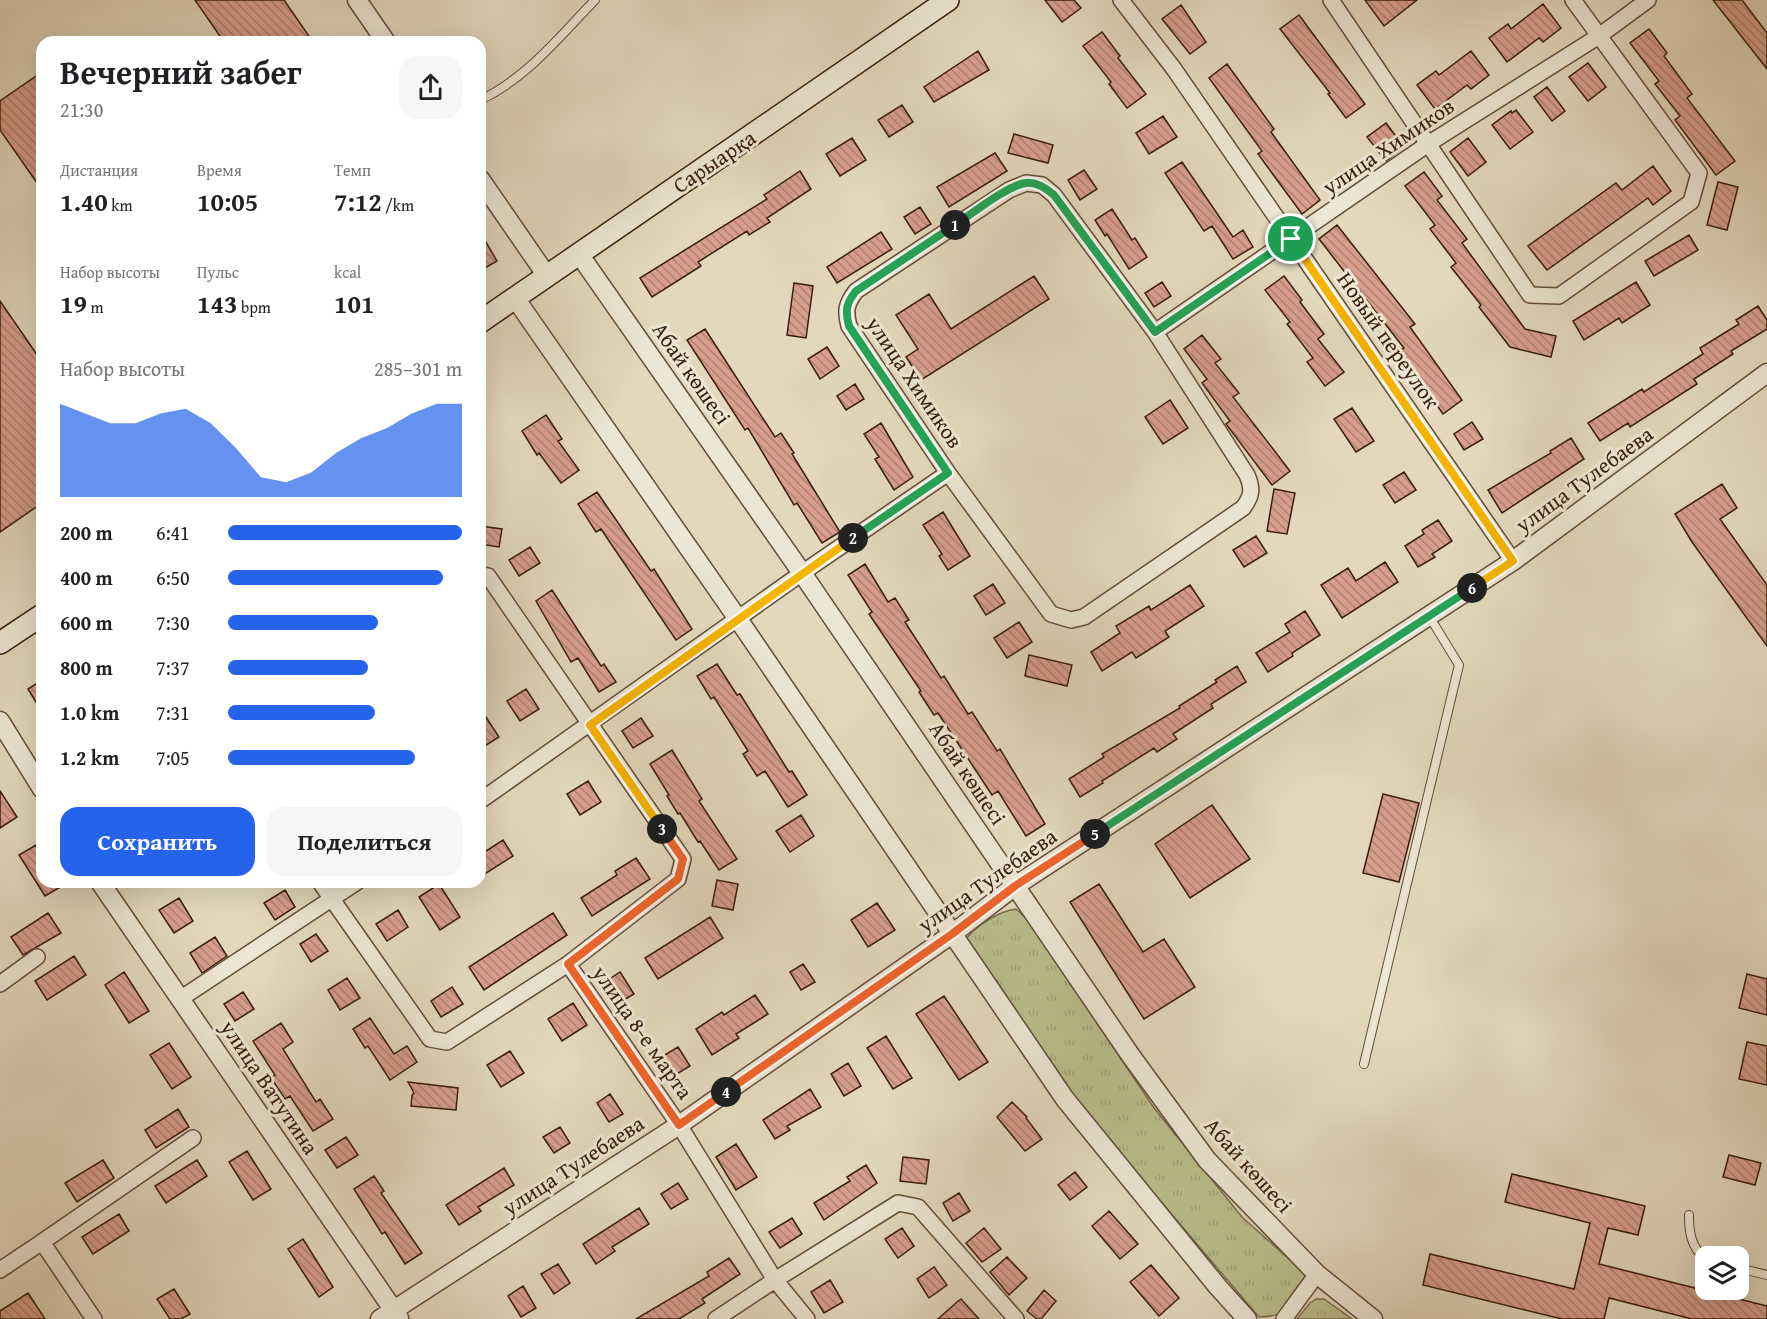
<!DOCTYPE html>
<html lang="ru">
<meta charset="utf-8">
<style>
body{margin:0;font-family:"Gentium Book Plus",serif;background:#f6f6f6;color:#202124;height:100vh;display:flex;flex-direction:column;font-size:22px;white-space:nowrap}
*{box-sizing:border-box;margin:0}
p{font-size:20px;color:#757577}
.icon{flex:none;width:33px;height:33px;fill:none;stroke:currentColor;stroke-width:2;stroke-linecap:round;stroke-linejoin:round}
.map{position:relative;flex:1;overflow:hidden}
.sheet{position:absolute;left:36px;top:36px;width:450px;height:852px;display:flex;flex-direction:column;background:#fff;border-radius:18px;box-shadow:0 6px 24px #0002}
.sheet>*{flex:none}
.fabs{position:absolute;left:1695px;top:1246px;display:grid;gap:12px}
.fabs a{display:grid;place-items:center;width:54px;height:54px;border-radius:12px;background:#fff;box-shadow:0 6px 24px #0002;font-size:30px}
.pin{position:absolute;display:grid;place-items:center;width:51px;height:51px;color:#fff;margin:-26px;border:3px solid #fff;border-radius:50%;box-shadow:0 2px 6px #0007}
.km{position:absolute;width:30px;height:30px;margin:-15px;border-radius:50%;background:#222;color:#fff;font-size:16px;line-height:30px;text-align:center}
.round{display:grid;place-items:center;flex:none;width:63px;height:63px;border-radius:18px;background:#f6f6f6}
.head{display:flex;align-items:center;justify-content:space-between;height:102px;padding:0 24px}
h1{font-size:33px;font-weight:700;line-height:45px}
.figures{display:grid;grid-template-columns:repeat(3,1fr);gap:9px;height:102px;padding:6px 24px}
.figures div{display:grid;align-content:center}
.figures b{font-size:26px;font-weight:700}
.figures small{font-size:16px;font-weight:400}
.figures p{font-size:16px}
.chart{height:168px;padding:12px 24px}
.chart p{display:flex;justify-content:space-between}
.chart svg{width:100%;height:108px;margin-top:6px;fill:#2563eb;opacity:.7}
.cta{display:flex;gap:12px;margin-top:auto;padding:12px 24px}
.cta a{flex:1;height:69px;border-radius:18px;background:#2563eb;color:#fff;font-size:24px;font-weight:700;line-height:69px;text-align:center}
.cta a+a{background:#f6f6f6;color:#202124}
ul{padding:0 24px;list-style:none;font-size:20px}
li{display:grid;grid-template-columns:96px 72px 1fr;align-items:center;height:45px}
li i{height:15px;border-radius:8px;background:#2563eb}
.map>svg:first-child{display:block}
.grass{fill:url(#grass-tufts);stroke:#7a6c4c;stroke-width:1.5}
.building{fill:url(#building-back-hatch);stroke:#391d0c;stroke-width:1.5}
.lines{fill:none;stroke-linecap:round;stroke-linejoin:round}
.service-casing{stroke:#644c38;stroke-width:10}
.minor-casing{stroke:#644c38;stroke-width:18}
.tertiary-casing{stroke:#644c38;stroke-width:21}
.secondary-casing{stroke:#391d0c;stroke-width:24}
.service{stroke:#ede6d4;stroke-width:8}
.minor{stroke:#ede6d4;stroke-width:15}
.tertiary{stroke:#ede6d4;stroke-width:18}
.secondary{stroke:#ede6d4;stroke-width:21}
.split-1-casing{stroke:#fff;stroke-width:12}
.split-2-casing{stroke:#fff;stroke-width:12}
.split-3-casing{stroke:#fff;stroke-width:12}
.split-4-casing{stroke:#fff;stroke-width:12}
.split-5-casing{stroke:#fff;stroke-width:12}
.split-6-casing{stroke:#fff;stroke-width:12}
.split-7-casing{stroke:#fff;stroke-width:12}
.split-1{stroke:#22a559;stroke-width:8}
.split-2{stroke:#22a559;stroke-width:8}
.split-3{stroke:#f5b400;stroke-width:8}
.split-4{stroke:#f0652b;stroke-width:8}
.split-5{stroke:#f0652b;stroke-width:8}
.split-6{stroke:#22a559;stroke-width:8}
.split-7{stroke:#f5b400;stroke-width:8}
.labels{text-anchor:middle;stroke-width:6;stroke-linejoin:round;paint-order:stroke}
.street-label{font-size:22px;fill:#391d0c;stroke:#ede6d4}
</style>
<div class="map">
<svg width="1767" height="1319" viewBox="0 0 1767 1319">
<defs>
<pattern id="grass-tufts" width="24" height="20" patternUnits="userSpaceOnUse" patternTransform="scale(1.5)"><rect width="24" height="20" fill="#bbbc8c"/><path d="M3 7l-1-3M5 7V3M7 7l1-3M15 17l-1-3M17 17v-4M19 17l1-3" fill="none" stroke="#a2a178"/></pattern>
<pattern id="building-back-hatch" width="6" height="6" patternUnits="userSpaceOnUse" patternTransform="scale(1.5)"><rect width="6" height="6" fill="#d89f8d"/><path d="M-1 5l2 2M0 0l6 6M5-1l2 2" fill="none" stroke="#b08172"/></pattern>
</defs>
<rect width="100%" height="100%" fill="#e3d8bd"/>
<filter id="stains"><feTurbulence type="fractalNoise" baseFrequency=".00333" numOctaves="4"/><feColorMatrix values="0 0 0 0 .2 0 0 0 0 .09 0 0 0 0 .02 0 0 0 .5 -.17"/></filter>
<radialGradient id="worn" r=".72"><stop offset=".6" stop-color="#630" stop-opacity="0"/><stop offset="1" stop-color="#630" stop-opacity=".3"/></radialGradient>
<path class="grass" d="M1016 909 1028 920 1154 1108 1242 1217 1305 1273 1306 1281C1290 1304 1290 1317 1259 1317L1052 1074 966 939C976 925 1000 911 1016 909Z
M1316 1299H1324L1352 1319H1297L1310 1303Z"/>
<path class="building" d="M195 0H284L313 42H224Z
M1045 0H1074L1081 8 1062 22Z
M1365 0H1417L1384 26Z
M1713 0H1742L1767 33V69Z
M1543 4 1561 28 1543 42 1539 38 1507 62 1489 38 1508 24 1511 29Z
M1181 5 1206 42 1190 54 1162 19Z
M1299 15 1365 104 1346 118 1328 94 1330 93 1280 29Z
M1649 29 1667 53 1664 56 1692 94 1687 98 1735 161 1716 175 1675 120 1680 116 1655 84 1659 81 1630 43Z
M1102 32 1120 56 1118 58 1146 94 1127 108 1109 84 1111 82 1083 46Z
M978 51 989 70 934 102 924 87Z
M1471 51 1489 75 1471 89 1467 85 1435 109 1417 85 1436 71 1439 75Z
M1588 63 1606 87 1588 101 1569 77Z
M1227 64 1274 129 1271 132 1320 200 1302 214 1258 154 1262 151 1209 78Z
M42 72V190L0 130V101Z
M1547 87 1565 111 1552 121 1534 97Z
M902 105 913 122 889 137 878 120Z
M1516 110 1533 132 1510 149 1492 125 1511 111 1512 113Z
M1163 116 1177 137 1149 154 1136 133Z
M1386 123 1404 147 1386 161 1367 137Z
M1014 134 1053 145 1048 163 1008 153Z
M852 138 866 160 840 176 826 154Z
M1468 138 1486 162 1468 176 1450 152Z
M995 153 1007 171 949 207 937 187Z
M1182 162 1233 237 1243 230 1253 247 1233 259 1212 226 1204 231 1165 173Z
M1653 166 1671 191 1653 205 1648 198 1547 270 1528 246 1616 183 1622 190Z
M1084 170 1097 189 1080 200 1068 180Z
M800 171 811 189 767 218 770 222 749 235 747 231 698 262 701 266 652 297 640 278 767 199 764 195Z
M1424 172 1442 196 1437 200 1467 239 1462 243 1525 329 1556 336 1551 357 1510 347 1479 307 1481 305 1451 267 1456 263 1430 229 1435 225 1405 186Z
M1718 182 1738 187 1727 230 1707 225Z
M920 207 931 224 915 234 904 217Z
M1112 209 1132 240 1135 238 1147 257 1129 269 1107 234 1105 236 1095 220Z
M1337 225 1415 324 1410 327 1462 400 1443 414 1399 351 1404 348 1319 239Z
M480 232 497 261 480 271Z
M881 232 892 249 837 283 827 267Z
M1689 235 1698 250 1654 276 1645 261Z
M1034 276 1049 299 921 380 906 357 918 349 896 315 929 294 951 329Z
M1284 276 1302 300 1300 302 1324 334 1318 339 1344 372 1325 386 1307 362 1313 358 1287 324 1290 322 1265 290Z
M1162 282 1171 296 1154 307 1145 293Z
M1636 282 1650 305 1622 323 1619 318 1584 340 1573 321Z
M794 283 813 286 806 338 787 335Z
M0 301 42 362V503L0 532Z
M1758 306 1767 320V329L1731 351 1733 354 1694 379 1697 384 1630 427 1628 423 1600 441 1588 423 1642 389 1644 392 1703 354 1700 348 1739 324 1736 320Z
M705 329 775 437 781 433 794 453 792 454 840 532 822 543 797 503 794 505 748 428 745 430 687 340Z
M1202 335 1221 359 1215 363 1239 393 1233 397 1290 471 1272 485 1226 424 1230 421 1202 383 1207 379 1184 349Z
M827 347 839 366 820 379 808 359Z
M855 384 864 399 846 410 837 396Z
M1170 400 1188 428 1163 444 1145 417Z
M1352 408 1374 441 1356 452 1334 419Z
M546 415 562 439 558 441 579 470 561 483 539 453 537 455 522 431Z
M1472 422 1483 439 1464 450 1454 434Z
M881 423 913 477 894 490 875 459 879 457 864 434Z
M1571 438 1584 459 1502 513 1488 490 1551 453 1550 451Z
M1404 472 1416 490 1395 503 1383 485Z
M1722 484 1737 508 1720 519 1767 585V646L1692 542 1675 514Z
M1274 489 1295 493 1287 534 1267 531Z
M597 492 651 571 654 569 692 629 676 640 601 529 596 532 578 504Z
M943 512 970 556 948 570 939 556 942 554 923 525Z
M1438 520 1452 541 1432 554 1435 557 1418 567 1405 546 1424 534 1422 530Z
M480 526 502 529 499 547 480 544Z
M1256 536 1267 553 1244 567 1233 550Z
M530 547 540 563 519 576 509 560Z
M1385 562 1398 582 1342 618 1321 585 1348 568 1356 581Z
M865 564 888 602 895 598 909 620 905 622 941 678 944 676 968 714 972 712 997 751 1000 749 1045 824 1026 836 998 791 992 795 938 713 934 715 919 692 921 691 869 614 872 612 848 575Z
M993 584 1005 603 986 615 974 596Z
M1190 585 1204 606 1165 631 1169 637 1136 658 1132 652 1102 671 1091 652 1120 633 1116 626 1149 606 1151 610Z
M552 590 601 666 604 664 616 682 599 692 578 658 571 662 536 601Z
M1305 611 1320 635 1292 653 1293 656 1268 672 1256 653 1290 632 1285 624Z
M1019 622 1032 642 1007 658 994 638Z
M1029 655 1072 665 1067 686 1025 676Z
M717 664 737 695 740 694 789 772 792 771 807 795 788 807 765 771 757 776 743 754 748 751 714 697 711 699 697 676Z
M1237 666 1246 682 1211 704 1213 708 1173 734 1177 739 1157 752 1154 748 1102 781 1103 783 1080 797 1069 779 1104 757 1102 754 1180 708 1179 706 1217 682 1215 680Z
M42 680V712L28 689Z
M526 689 539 709 520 721 507 701Z
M480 708 499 737 480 749Z
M641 718 653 736 633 748 622 731Z
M672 750 702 799 699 801 737 859 719 870 700 841 698 842 680 813 678 814 667 796 669 795 650 764Z
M588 781 601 802 580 815 567 794Z
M0 791 17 817 0 828Z
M1383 794 1419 803 1399 882 1363 873Z
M1212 805 1250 859 1190 898 1155 844Z
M801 815 814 836 790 852 776 831Z
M503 840 513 856 480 877V855Z
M36 845 42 855V882H69L45 896 19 855Z
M636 858 650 879 592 916 581 898 617 875 615 871Z
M717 880 738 884 733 910 712 906Z
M439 884 460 917 440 930 419 897Z
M1099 884 1143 952 1164 939 1195 987 1144 1019 1070 902Z
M285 890 295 907 275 920 264 903Z
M179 898 193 921 174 933 159 910Z
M877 903 895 930 868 947 851 920Z
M398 910 408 927 387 941 376 924Z
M48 913 61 933 23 955 11 937Z
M553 913 567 935 484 990 469 967Z
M710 917 723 938 658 979 645 958Z
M316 934 328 951 311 962 300 944Z
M215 937 227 956 202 973 190 953Z
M74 956 86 975 47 1000 35 981Z
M803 964 815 982 801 990 790 972Z
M124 972 149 1011 129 1023 105 985Z
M620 972 634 994 619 1003 605 982Z
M1747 974 1767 979V1015L1739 1008Z
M347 978 360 998 340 1010 328 990Z
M452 987 463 1004 441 1017 431 1001Z
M243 992 254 1009 235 1021 224 1004Z
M755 995 768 1014 736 1034 739 1038 712 1055 696 1029 722 1012 724 1015Z
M944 996 988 1062 959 1080 916 1014Z
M573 1003 587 1025 562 1041 548 1019Z
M370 1018 394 1054 407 1046 417 1062 390 1080 368 1046 365 1048 353 1029Z
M281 1023 293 1042 283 1049 316 1102 320 1099 333 1119 313 1131 290 1096 285 1099 271 1078 275 1075 253 1041Z
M886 1036 912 1078 893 1089 867 1048Z
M1747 1042 1767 1046V1085L1739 1079Z
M169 1043 191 1077 172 1089 150 1055Z
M678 1047 690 1066 670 1078 658 1059Z
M510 1051 524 1073 501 1087 487 1065Z
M848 1063 861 1086 844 1096 831 1074Z
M408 1082 458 1088 456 1110 411 1106 412 1095 414 1093Z
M810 1089 821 1107 787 1126 790 1130 775 1139 763 1120Z
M610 1094 623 1114 609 1122 597 1103Z
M1012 1102 1027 1117 1026 1118 1042 1139 1025 1151 997 1117Z
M178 1109 189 1127 156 1148 145 1130Z
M560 1127 570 1143 554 1153 543 1137Z
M346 1137 358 1155 337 1168 325 1150Z
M736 1144 757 1177 736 1190 716 1157Z
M247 1151 271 1189 253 1200 229 1162Z
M1729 1155 1761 1163 1755 1185 1723 1177Z
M903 1157 929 1160 926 1184 900 1181Z
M103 1160 114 1178 77 1202 65 1183Z
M197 1160 207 1176 166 1203 155 1186Z
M866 1165 877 1183 824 1220 814 1203 850 1181 847 1177Z
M504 1168 514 1185 478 1207 481 1211 459 1225 446 1205Z
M1075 1172 1087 1187 1070 1200 1058 1185Z
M1512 1174 1645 1206 1638 1235 1608 1228 1599 1264 1767 1306V1319H1692L1609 1298 1604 1319H1562L1423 1285 1430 1254 1574 1289 1590 1223 1505 1202Z
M374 1176 384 1191 381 1193 422 1253 405 1264 385 1232 382 1234 354 1189Z
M678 1183 688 1199 671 1209 661 1194Z
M959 1193 970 1211 953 1221 943 1203Z
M639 1208 649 1224 612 1247 615 1251 596 1264 583 1244Z
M1109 1211 1138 1244 1120 1259 1092 1226Z
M119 1214 129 1231 93 1254 82 1237Z
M792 1218 802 1234 780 1248 769 1232Z
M902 1228 914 1246 898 1258 885 1239Z
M984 1228 1001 1249 982 1262 966 1243Z
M303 1239 333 1287 319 1297 288 1249Z
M1007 1257 1027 1278 1009 1295 990 1272Z
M729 1258 740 1274 702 1299 705 1303 679 1319H636L709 1276 707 1272Z
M558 1264 570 1283 554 1294 541 1274Z
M1151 1265 1179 1298 1159 1316 1130 1282Z
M934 1267 947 1285 929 1298 917 1279Z
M830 1280 843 1302 824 1313 811 1292Z
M523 1286 536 1308 521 1317 508 1296Z
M174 1289 190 1314 181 1319H170L157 1299Z
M1044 1290 1056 1301 1041 1319H1037L1027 1311Z
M28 1293 45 1319H0V1311Z
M961 1299 979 1319H938L957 1302Z"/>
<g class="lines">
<defs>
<path id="service" d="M480 100C526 79 560 36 595 0
M1364 1064 1459 665 1429 616
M1689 1215C1689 1233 1691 1247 1706 1260
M1738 1268 1767 1275"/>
<path id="minor" d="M1121 0 1174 69 1513 561
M1331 0 1530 295 1559 296 1691 202 1699 173 1573 0
M1026 183 1042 185 1054 195 1155 332 1247 475C1253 489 1252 496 1243 508L1084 617 1071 620 1051 614 948 473 849 326C845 311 846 304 856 291L1009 190Z
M1155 332 1428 144 1599 36 1648 0
M480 801 802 573 948 473
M320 882 430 1039 447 1042 568 964 678 879 683 859 488 576 480 575
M568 964 679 1125 775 1280 807 1319
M0 984 37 957
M180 999 357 882
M42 1242 193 1138
M0 1270 42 1242 94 1319
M716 1319 775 1280 898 1203 918 1207 1016 1319
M1284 1319 1317 1274"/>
<path id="tertiary" d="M357 0 386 42
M480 179 547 276
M579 254 802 573 1131 1056 1207 1160 1317 1274 1373 1319
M515 298 738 619 1065 1099 1218 1287 1247 1319
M0 721 42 789
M100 882 399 1318
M380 1319 679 1125 952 934 1015 886 1513 561 1767 373"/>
<path id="secondary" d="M480 322 948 0
M0 643 42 615"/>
</defs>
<use href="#service" class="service-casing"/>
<use href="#minor" class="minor-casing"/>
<use href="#tertiary" class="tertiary-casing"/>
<use href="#secondary" class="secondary-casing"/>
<use href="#service" class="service"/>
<use href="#minor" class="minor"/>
<use href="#tertiary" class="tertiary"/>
<use href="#secondary" class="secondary"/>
</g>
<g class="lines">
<defs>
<path id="split-1" d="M955 225C972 214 1005 187 1025 183 1036 181 1046 188 1054 195L1155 332 1291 239"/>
<path id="split-2" d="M853 538 948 473 849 326C845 311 846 303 856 291L955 225"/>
<path id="split-3" d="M662 829 590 725 853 538"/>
<path id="split-4" d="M662 829 683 859 678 879 568 964 679 1125 726 1092"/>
<path id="split-5" d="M726 1092 952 934 1015 886 1095 834"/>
<path id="split-6" d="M1095 834 1472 588"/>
<path id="split-7" d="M1291 239 1513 561 1472 588"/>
</defs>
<use href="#split-1" class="split-1-casing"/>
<use href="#split-2" class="split-2-casing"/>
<use href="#split-3" class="split-3-casing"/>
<use href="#split-4" class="split-4-casing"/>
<use href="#split-5" class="split-5-casing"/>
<use href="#split-6" class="split-6-casing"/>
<use href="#split-7" class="split-7-casing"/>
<use href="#split-1" class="split-1"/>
<use href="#split-2" class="split-2"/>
<use href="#split-3" class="split-3"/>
<use href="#split-4" class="split-4"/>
<use href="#split-5" class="split-5"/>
<use href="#split-6" class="split-6"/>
<use href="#split-7" class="split-7"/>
</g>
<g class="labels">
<g class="street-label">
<text transform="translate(1388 146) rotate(-34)" y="8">улица Химиков</text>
<text transform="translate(714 161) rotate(-34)" y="8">Сарыарқа</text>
<text transform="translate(1389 340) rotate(55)" y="8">Новый переулок</text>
<text transform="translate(692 373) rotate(55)" y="8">Абай көшесі</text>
<text transform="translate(915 382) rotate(56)" y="8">улица Химиков</text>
<text transform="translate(1584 479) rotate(-36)" y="8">улица Тулебаева</text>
<text transform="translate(968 773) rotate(56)" y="8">Абай көшесі</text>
<text transform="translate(987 880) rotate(-35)" y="8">улица Тулебаева</text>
<text transform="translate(643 1032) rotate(55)" y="8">улица 8-е марта</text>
<text transform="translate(270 1087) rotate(56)" y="8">улица Ватутина</text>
<text transform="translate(573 1165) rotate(-33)" y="8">улица Тулебаева</text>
<text transform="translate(1249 1165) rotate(48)" y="8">Абай көшесі</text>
</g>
</g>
<rect width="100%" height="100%" filter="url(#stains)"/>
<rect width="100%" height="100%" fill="url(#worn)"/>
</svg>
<div class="fabs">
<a><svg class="icon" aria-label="layers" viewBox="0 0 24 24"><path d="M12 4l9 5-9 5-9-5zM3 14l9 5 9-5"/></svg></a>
</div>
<div class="pin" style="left:1291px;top:239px;background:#1e9e55"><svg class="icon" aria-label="arrive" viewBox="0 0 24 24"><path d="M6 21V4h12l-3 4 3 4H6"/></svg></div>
<b class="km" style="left:955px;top:225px">1</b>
<b class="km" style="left:853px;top:538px">2</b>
<b class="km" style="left:662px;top:829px">3</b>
<b class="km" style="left:726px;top:1092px">4</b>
<b class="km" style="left:1095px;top:834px">5</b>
<b class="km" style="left:1472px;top:588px">6</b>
<section class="sheet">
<div class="head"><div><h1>Вечерний забег</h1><p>21:30</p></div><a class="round"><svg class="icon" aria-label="share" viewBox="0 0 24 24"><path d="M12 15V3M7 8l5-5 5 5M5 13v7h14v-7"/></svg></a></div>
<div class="figures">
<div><p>Дистанция</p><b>1.40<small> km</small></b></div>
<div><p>Время</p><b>10:05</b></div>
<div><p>Темп</p><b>7:12<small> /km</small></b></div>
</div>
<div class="figures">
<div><p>Набор высоты</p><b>19<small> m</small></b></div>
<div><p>Пульс</p><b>143<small> bpm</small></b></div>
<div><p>kcal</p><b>101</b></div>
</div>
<div class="chart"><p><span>Набор высоты</span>285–301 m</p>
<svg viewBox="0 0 160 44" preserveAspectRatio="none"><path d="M0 44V6L10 10L20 14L30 14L40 10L50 8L60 14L70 24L80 36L90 38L100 34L110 26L120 20L130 16L140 10L150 6L160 6V44z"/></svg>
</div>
<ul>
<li><b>200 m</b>6:41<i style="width:100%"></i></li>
<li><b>400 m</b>6:50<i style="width:92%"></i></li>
<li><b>600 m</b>7:30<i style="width:64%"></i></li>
<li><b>800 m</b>7:37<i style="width:60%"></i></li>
<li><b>1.0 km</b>7:31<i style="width:63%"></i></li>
<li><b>1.2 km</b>7:05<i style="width:80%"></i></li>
</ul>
<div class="cta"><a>Сохранить</a><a>Поделиться</a></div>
</section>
</div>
